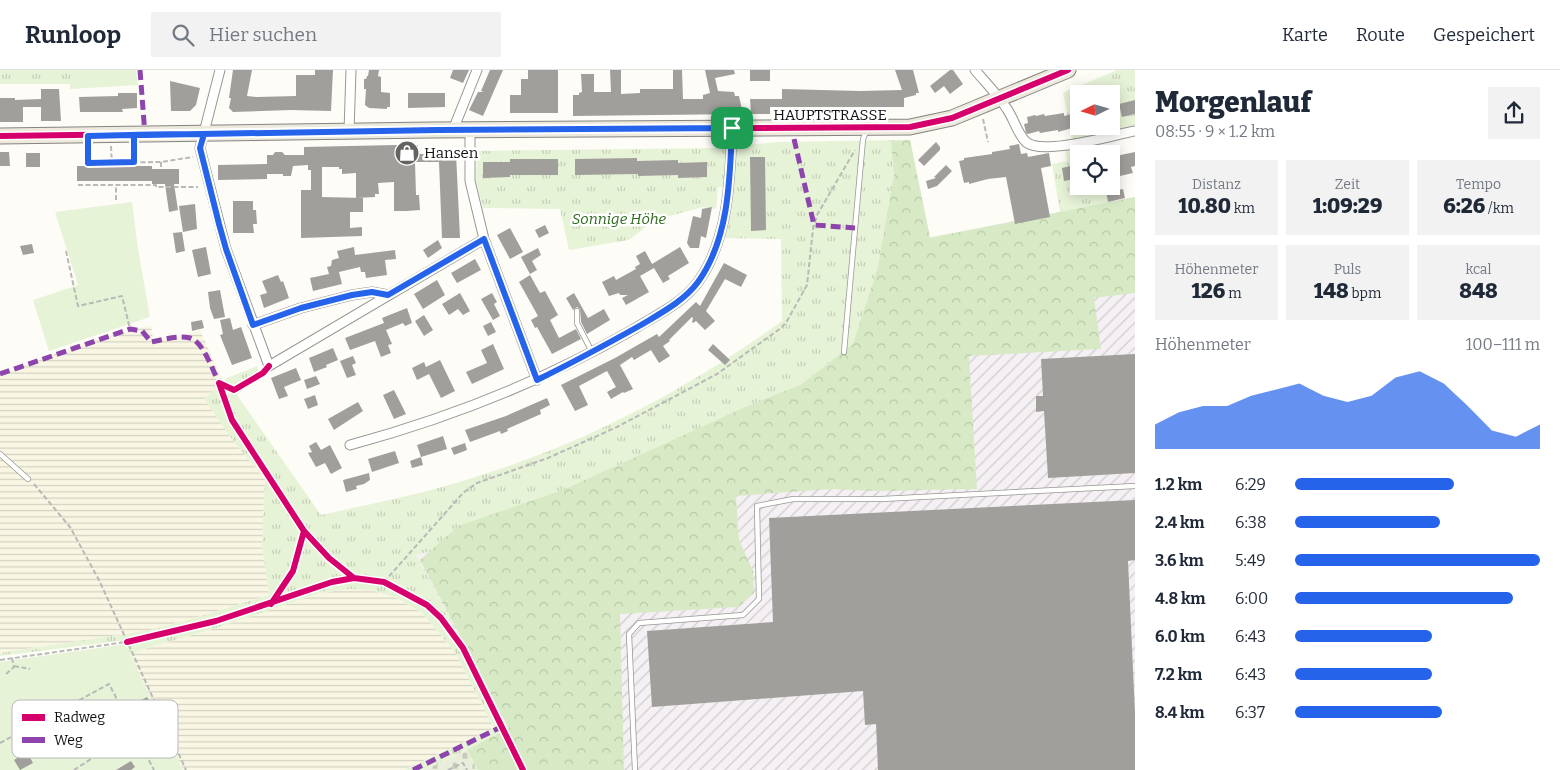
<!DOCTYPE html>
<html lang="de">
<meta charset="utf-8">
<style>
body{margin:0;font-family:Bitter,serif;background:#f2f2f3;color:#1f2937;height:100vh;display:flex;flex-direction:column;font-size:19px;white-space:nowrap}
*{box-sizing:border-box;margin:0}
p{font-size:16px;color:#747a83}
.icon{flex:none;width:28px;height:28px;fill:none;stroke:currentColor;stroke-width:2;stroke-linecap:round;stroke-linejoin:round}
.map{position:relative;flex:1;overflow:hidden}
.drawer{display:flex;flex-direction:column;background:#fff;width:425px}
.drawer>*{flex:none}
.needle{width:32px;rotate:265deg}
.buttons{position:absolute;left:1070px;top:15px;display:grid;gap:10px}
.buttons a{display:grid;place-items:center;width:50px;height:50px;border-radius:0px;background:#fff;box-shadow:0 2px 12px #0003;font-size:25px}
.pin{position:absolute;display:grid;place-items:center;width:42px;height:42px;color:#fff;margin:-21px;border-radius:10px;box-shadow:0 2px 8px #0006}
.round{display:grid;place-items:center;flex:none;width:52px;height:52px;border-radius:0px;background:#f2f2f3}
.head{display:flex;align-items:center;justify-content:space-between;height:85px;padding:0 20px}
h1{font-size:28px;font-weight:800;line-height:38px}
.figures{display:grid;grid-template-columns:repeat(3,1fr);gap:8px;height:85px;padding:5px 20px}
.figures div{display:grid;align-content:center;border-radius:0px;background:#f2f2f3;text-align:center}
.figures b{font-size:21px;font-weight:800}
.figures small{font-size:14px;font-weight:400}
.figures p{font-size:14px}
.chart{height:140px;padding:10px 20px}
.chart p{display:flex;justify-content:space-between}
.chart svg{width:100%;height:90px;margin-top:5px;fill:#2563eb;opacity:.7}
ul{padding:0 20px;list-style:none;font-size:16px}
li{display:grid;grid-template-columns:80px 60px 1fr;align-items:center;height:38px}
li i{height:12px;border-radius:6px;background:#2563eb}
header{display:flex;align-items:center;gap:30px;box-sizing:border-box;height:70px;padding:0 25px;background:#fff;border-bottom:1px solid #e0e1e3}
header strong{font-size:24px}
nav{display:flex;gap:28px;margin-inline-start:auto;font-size:18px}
.search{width:350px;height:45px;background:#f2f2f3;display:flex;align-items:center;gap:12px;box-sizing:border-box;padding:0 18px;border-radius:0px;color:#747a83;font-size:19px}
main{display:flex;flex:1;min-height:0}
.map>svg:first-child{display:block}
.industrial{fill:url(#industrial-furrows)}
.farmland{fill:url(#farmland-rules)}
.grass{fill:url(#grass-tufts);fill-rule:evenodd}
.forest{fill:url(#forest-crowns)}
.cemetery{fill:url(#cemetery-stones)}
.garden{fill:#e7f3d7}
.building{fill:#a19f9c}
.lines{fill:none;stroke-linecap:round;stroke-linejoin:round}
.service-casing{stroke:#979795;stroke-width:6}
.minor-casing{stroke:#979795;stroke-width:11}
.primary-casing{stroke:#858482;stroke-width:17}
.path{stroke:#b9b9b8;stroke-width:2;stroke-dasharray:5 2.5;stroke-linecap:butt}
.service{stroke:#fffffe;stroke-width:4.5}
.minor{stroke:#fffffe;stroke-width:9}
.primary{stroke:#ede9dc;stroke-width:15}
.quiet{stroke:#8e44ad;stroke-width:5;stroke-dasharray:10 5;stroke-linecap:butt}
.cycleway-casing{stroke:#fff;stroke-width:9}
.cycleway{stroke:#d6006c;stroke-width:6}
.route-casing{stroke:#fff;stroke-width:10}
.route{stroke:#2563eb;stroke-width:6}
.labels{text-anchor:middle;stroke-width:5;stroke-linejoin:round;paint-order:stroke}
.street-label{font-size:15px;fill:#111;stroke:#fff}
.poi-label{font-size:15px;fill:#111;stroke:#fff;text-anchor:start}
.park-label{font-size:15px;font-style:italic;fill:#2f6b1f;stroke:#fff}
.key{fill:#fff;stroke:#b8b8b8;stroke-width:1}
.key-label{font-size:14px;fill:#111}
</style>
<header>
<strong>Runloop</strong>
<div class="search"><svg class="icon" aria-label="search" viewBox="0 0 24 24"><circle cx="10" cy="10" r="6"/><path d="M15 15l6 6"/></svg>Hier suchen</div>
<nav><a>Karte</a><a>Route</a><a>Gespeichert</a></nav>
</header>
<main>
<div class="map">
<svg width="1135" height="700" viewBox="0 0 1135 700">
<defs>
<pattern id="industrial-furrows" width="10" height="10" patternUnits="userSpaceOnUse" patternTransform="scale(1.25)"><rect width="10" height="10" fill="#f5f0f3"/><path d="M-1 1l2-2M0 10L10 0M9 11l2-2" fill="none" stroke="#d1cdcf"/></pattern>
<pattern id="farmland-rules" width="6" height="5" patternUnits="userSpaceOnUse" patternTransform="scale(1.25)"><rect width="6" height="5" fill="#f9f7e4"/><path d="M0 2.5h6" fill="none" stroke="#d4d3c3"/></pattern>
<pattern id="grass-tufts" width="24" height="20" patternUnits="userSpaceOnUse" patternTransform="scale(1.25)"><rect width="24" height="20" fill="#e7f3d7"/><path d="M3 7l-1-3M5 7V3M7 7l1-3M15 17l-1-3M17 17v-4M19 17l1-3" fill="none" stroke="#c5cfb8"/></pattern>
<pattern id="forest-crowns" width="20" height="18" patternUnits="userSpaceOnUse" patternTransform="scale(1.25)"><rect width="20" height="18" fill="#d8eac5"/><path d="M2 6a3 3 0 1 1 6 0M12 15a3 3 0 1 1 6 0" fill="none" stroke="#b8c8a8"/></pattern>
<pattern id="cemetery-stones" width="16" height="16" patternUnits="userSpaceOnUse" patternTransform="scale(1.25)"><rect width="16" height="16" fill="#e9eedb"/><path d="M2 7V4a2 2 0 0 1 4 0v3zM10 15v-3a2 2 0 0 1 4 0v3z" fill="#c7cbbb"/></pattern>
</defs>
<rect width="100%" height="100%" fill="#fdfcf7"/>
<path class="industrial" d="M1135 127V700H529L416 485 439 479 989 156Z"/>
<path class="farmland" d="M151 255 153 269 178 267 200 260 223 312 204 329 234 372 265 409 262 474 269 525 185 551 150 560 0 583V305L81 274Z
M350 519 371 520 397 528 422 543 455 582 494 658 404 700H183L131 585 137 581 219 557 320 523Z"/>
<path class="grass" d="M0 0H71V14H0Z
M1117 0H1135V63L1096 64 1099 84H1079V116H1105L1108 133 1060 142 1052 94 1067 91 1065 80 1074 78 1063 23ZM1079 24H1111V56H1079Z
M910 70 930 167 989 156 853 274 802 314 439 479 416 485 509 658 529 700H476L467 680 425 700H404L494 658 455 582 422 543 397 528 371 520 350 519 320 523 219 557 137 581 131 585 126 574 119 571 0 586V583L150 560 185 551 269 525 262 474 265 409 234 372 204 329 227 308 257 296 260 307 237 325 321 445C371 434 422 424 472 408 584 374 687 320 782 251L781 169 725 168 733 117H718L716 139 703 137 655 150 629 170 569 180 560 139 483 138 476 111 477 81 717 78 777 72Z"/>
<path class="forest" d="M910 70 930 168 1135 127V223L1094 228 1101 279 969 286 977 419 879 421 831 419 736 426 739 470 753 501 754 523 738 537 620 544 624 700H478L467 680 509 658 420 490 458 456 563 420 743 338 802 314 853 274 878 197 894 105 891 71Z"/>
<path class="cemetery" d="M467 680 476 700H425Z"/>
<path class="garden" d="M71 0H136L138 15 70 19Z
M132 132 138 179 150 247 49 281 33 230 78 215 55 142Z
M126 574 183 700H0V592Z"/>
<path class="building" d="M233 0H252L247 26 257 27 296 26V5H315V0H333L331 41 291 40 233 42 229 38 231 28H229Z
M369 0H379L378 6 381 7V22L390 23V37H387V39L369 38 365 35 366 19H364V9H366L367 6H368Z
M453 0H469L463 13 450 8Z
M490 0H503L483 46 469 40 478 22H484L481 21Z
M528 0H558V43H510V25H521V9H528Z
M610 0H621V24L640 23V19H673V0H682L683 29H703V25L710 23 705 0H734L735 4 715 8 718 21 734 22 735 26H739L743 44 573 46V25H579V23L582 22 581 4H594V22H611Z
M750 0H770V11H750Z
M895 0H913L919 23H916V25L904 28V37H770V44H751L750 29H782V19L860 21 902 20Z
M950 0H953L963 14 950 24 944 16 935 23 930 16Z
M170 11 200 18 196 35 190 41H171Z
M41 19H59L61 51H41V37H23V52H0V28H15V30L41 29Z
M118 23H137V38L122 39 123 42H80L79 27 118 26Z
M408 23H445V37L408 38Z
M1135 30V44L1122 47 1119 34Z
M1079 42V56L1058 62V60L1040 63 1039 61 1028 64 1026 63 1024 54 1028 53 1027 47 1035 45 1036 46 1044 44 1045 46 1064 43V46Z
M936 72 940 77V80L924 96 918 90Z
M1019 74 1021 84 1027 83 1028 87 1049 83 1051 96 1041 98 1050 147 1015 154 1006 107 988 109 969 114V112L964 113 959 91 964 90V88L992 84V82L1010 79 1009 76Z
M396 75H418V84L456 83 460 168H442L439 92H415L416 125H419L420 140 407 141H394V112L378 113 379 124H375V127L356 128V103L342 104V99H339V97H322V127L363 128V142H350V158L362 157V166L301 168V120H311V100H308V95L293 96 291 106H283V104H267V109L218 110V95L267 94V85H273L275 82H282L285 85H304V77Z
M0 82H9L10 96H0Z
M1135 82V96L1131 97 1133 103 1120 106 1119 100 1111 101V87Z
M26 83H40V97H26Z
M750 87H765L766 160 751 161Z
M637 88V91L678 90V93L707 92V107L678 108V105L638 106V104L575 105V89Z
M510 89H558V105H510V107L483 108V92H510Z
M1079 94V108L1064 111 1062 98Z
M946 95 952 101 937 116 928 119 926 111 936 108 934 107Z
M77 96H152V99H179V114H174L178 140 169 142 165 114H152V111H77Z
M1123 119 1125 128 1108 132 1106 122Z
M233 131H253V140H256L257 154H253L254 163H233Z
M195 134 197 159 183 162 179 136Z
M712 137 706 168 701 166 699 178H690L687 173 693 146 701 148 702 139Z
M545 155 549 163 539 168 535 160Z
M510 158 523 182 510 189 497 165Z
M182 162 185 181 176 183 173 163Z
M438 170 442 178 428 188 423 180Z
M32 174 34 183 23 185 20 176Z
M206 177 211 204 198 207 192 180Z
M354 177 355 185 395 180 396 189 385 190 387 205 366 208 365 202H361L360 197 339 202 342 214 313 221 310 208 329 204 327 197 331 196 332 190 339 188 337 181Z
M680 177 689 193 668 206 670 209 663 213 654 198 640 206 649 222 626 235 622 228 628 225H620L619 223 609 226 602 212 614 206 616 210 636 199 635 197 640 194 636 186 645 181 652 194Z
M538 178 541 185 532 191 537 200 530 204 521 187Z
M475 189 481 200 457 213 451 203Z
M724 193 747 205 741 217 725 209 706 241 715 251 705 260 696 251 693 253 692 252 693 248 692 247 669 270 670 271 663 276 670 286 659 293 651 280 634 290 632 287 620 295 633 319 624 323 623 322 611 329 607 322 616 317 607 301 579 316 588 335 575 341 561 315 615 288 657 264 659 267 696 232 700 236Z
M278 205 281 212 283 211 289 228 264 238 260 225 267 223 262 211Z
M530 205 540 223 545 221 558 245 550 250 559 268 576 259 581 269 552 284 537 257 535 258 531 250 538 246 519 212Z
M437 210 445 225 423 239 414 224Z
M220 220 225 247 214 249 210 238 208 222Z
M460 223 470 241 463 245 458 239 449 245 442 234Z
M492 223 497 232 494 234 500 246 493 250 481 229Z
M574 223 588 248 604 239 610 250 587 264 581 252 580 239 577 237 573 240 566 228Z
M407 238 412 253 405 256 403 253 386 260 392 274 388 275 391 283 381 287 375 271 350 280 345 268 384 253 382 248Z
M424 245 433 260 424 266 415 251Z
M230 248 233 260 241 257 252 288 232 295 220 265 223 264 220 250Z
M202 250 204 258 192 261 191 252Z
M491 252 496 262 488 266 483 256Z
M493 274 504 299 472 314 466 302 487 293 481 280Z
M713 274 730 290 725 295 708 280Z
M333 278 338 290 326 295 327 297 314 302 309 288Z
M1135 284V403L1048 408 1044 341 1036 342V326H1043L1041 289Z
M353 286 356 293 352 295 356 305 347 308 340 291Z
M440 290 455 321 441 328 429 304 417 310 412 298 424 292 426 297Z
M296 298 301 310 284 317 288 326 279 329 271 308Z
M316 306 320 314 307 319 304 310Z
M394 320 406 344 394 349 383 325Z
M315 325 318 335 308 339 304 329Z
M547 328 550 335 540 340 541 344 507 359 508 361 501 364 500 361 470 372 465 360 506 346Z
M358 332 363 341 334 360 328 349Z
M443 366 447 379 421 387 417 375Z
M316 372 321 380 330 375 342 398 331 404 325 393 316 397 308 383 312 382 309 376Z
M465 373 467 380 454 385 451 378Z
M395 381 399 393 372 402 368 389Z
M421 387 423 395 412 398 410 391Z
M369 403 370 410 364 414 356 416 357 419 346 422 343 410Z
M1135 430V490L1128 491 1135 643V700H878L876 654 865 655 863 621 652 637 647 561 773 552 769 448Z
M147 627 150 632 147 648 138 632Z
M27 682 33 693 20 700 14 690Z
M131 691 135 697 131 700H116Z"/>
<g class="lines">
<defs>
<path id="service" d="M577 241V253L592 282
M844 282 863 69 867 60
M0 384 28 409
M635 700 629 564 639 553 743 545 759 529 757 436 793 429H882L1135 416"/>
<path id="minor" d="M220 0 200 78 226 179 269 296 484 169
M975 0C986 13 998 25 1007 39 1014 49 1017 63 1026 72 1042 86 1113 65 1135 61
M453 60 477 0
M470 60V111L484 169 537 310
M349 62 351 0
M253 255 301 238 352 225 372 222 388 225
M350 375C450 348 544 311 634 259 656 245 682 234 698 212 729 169 730 109 732 59"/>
<path id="primary" d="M0 66 432 60 910 57 952 48 1068 0"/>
</defs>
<use href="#service" class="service-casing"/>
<use href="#minor" class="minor-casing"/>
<use href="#primary" class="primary-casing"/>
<path class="path" d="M983 49 988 72
M111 76 112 96
M134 76 135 96
M161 92V99
M88 93 161 92 193 87
M88 96V76
M78 115H156V117H198
M116 130V115
M66 181 78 236 122 226 130 259
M34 414 70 457 99 510 186 700
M384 512 463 423 477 413 548 388 617 357 717 304 781 258 787 251 807 215 813 159 817 145 855 80
M0 590 126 572
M14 596 30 599
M6 604 14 597 12 588
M0 673 109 614 154 700
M74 700 133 662
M448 700 463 693 467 700"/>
<use href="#service" class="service"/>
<use href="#minor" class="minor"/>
<use href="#primary" class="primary"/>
<path class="quiet" d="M140 0 145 65
M794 69 814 155 855 158
M0 304 130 259 142 261 151 272C162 270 178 265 190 268 203 271 213 301 219 313
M413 700 501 657"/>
<defs>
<path id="cycleway" d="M0 66 432 60 910 57 952 48 1068 0
M269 296 263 303 234 320 219 313 232 350 304 461 329 488 354 508
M271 534 293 501 304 461
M127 572 216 551 332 512 354 508 384 512 427 535 441 548 463 578 523 700"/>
</defs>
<use href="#cycleway" class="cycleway-casing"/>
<use href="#cycleway" class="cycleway"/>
</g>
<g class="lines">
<defs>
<path id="route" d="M732 58 438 60 145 65H134V92L88 93V66L131 65C155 64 180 64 204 64L200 78 219 154 226 179 253 255 301 238 352 225 372 222 388 225 484 169 537 310C572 293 607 274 641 255 661 243 684 231 698 212 729 169 730 109 732 58"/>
</defs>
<use href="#route" class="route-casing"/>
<use href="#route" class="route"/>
</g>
<defs>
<symbol id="shop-disc" viewBox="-11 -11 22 22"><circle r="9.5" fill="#646362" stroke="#fff"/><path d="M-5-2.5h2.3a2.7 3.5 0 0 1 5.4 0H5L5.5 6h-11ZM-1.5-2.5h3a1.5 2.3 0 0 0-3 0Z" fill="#fff"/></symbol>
</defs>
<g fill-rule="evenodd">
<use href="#shop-disc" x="393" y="69" width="28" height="28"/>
</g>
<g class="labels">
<g class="street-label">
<text x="830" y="50">HAUPTSTRASSE</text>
</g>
<g class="poi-label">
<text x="424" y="88">Hansen</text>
</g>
<g class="park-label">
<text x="619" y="154">Sonnige Höhe</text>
</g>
</g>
<rect x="12" y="630" width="166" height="58" rx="8" class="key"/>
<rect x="22" y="644" width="23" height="7" fill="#d6006c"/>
<rect x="22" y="667" width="23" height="6" fill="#8e44ad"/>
<g class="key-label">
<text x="54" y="652">Radweg</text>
<text x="54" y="675">Weg</text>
</g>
</svg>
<div class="buttons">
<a><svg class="needle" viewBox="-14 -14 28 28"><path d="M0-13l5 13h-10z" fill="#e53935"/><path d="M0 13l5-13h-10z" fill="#747a83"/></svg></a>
<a><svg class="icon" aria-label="locate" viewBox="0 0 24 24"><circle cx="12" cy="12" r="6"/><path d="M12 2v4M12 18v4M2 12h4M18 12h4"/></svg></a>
</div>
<div class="pin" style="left:732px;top:58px;background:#1e9e55"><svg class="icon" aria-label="arrive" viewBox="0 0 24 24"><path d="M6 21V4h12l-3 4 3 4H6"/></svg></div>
</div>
<section class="drawer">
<div class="head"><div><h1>Morgenlauf</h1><p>08:55 · 9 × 1.2 km</p></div><a class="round"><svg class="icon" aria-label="share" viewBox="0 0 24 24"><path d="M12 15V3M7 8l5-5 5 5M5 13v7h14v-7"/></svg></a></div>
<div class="figures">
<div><p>Distanz</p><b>10.80<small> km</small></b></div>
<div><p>Zeit</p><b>1:09:29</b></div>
<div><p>Tempo</p><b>6:26<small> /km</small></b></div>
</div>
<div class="figures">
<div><p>Höhenmeter</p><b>126<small> m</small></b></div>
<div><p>Puls</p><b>148<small> bpm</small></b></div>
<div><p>kcal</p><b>848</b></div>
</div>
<div class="chart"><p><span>Höhenmeter</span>100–111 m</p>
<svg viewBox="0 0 160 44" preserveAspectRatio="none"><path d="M0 44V32L10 26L20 23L30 23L40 18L50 15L60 12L70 18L80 21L90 18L100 9L110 6L120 12L130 23L140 35L150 38L160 32V44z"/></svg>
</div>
<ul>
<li><b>1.2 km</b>6:29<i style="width:65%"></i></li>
<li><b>2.4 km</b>6:38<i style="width:59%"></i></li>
<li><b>3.6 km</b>5:49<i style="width:100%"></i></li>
<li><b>4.8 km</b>6:00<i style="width:89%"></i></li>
<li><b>6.0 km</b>6:43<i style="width:56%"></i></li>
<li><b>7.2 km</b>6:43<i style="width:56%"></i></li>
<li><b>8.4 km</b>6:37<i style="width:60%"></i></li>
</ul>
</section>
</main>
